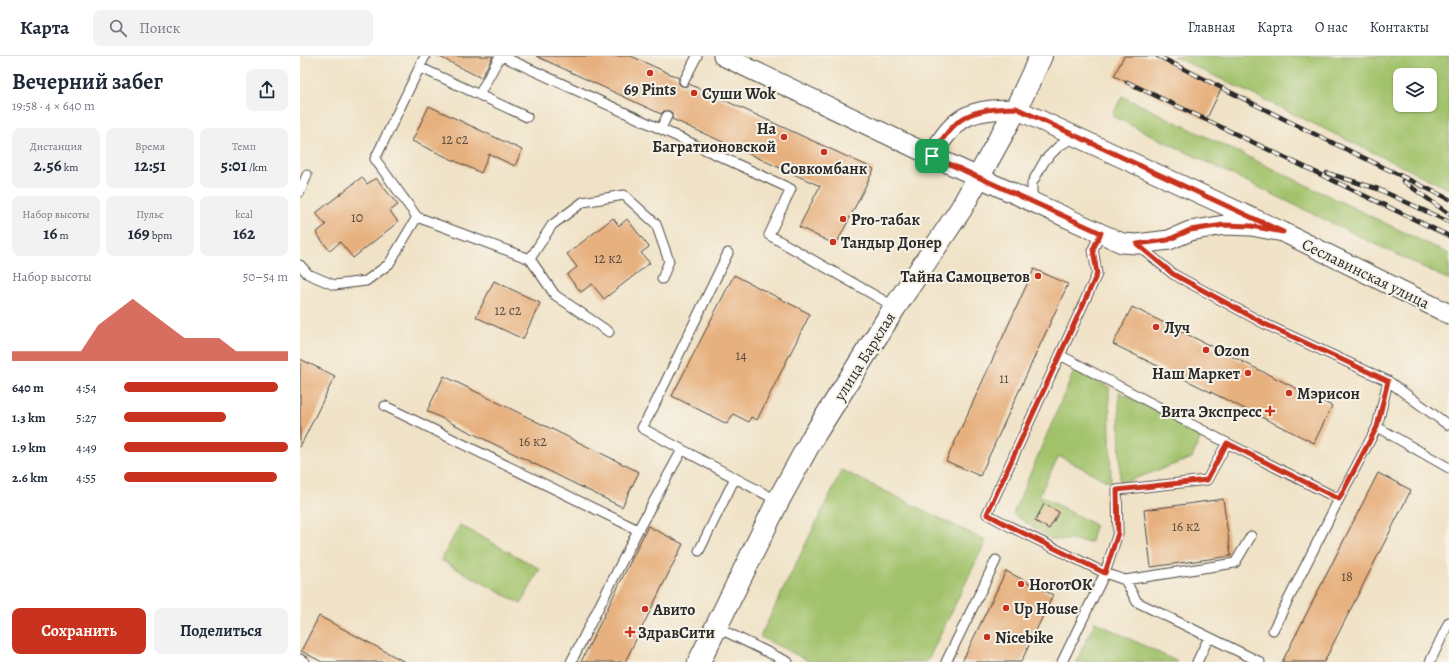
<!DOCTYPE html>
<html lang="ru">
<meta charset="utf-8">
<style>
body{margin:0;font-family:Alegreya,serif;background:#f2f2f3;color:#1f2937;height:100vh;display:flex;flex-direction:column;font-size:15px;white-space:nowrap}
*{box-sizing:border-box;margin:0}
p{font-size:13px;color:#747a83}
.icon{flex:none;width:22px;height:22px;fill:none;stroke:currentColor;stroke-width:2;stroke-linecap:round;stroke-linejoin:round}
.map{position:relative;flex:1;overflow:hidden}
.details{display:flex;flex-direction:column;background:#fff;width:300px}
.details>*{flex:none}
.buttons{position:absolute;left:1093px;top:12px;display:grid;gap:8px}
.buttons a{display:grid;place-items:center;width:44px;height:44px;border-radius:8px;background:#fff;box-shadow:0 1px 3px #0004;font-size:20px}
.pin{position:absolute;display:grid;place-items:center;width:34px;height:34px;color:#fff;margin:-17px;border-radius:8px;box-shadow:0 2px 6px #0006}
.round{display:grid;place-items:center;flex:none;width:42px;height:42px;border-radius:8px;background:#f2f2f3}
.summary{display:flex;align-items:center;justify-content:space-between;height:68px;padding:0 12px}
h1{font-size:22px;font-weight:700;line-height:30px}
.figures{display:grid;grid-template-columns:repeat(3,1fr);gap:6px;height:68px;padding:4px 12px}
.figures div{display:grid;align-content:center;border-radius:8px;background:#f2f2f3;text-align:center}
.figures b{font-size:17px;font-weight:700}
.figures small{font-size:11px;font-weight:400}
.figures p{font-size:11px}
.chart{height:112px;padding:8px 12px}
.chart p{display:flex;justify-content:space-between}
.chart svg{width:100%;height:72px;margin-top:4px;fill:#c8321e;opacity:.7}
.primary-button{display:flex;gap:8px;margin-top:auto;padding:8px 12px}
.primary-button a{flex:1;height:46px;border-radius:8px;background:#c8321e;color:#fff;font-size:16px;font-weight:700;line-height:46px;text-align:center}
.primary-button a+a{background:#f2f2f3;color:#1f2937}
ul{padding:0 12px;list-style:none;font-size:13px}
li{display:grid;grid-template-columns:64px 48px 1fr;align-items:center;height:30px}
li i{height:10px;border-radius:5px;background:#c8321e}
header{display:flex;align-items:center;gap:24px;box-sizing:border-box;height:56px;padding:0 20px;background:#fff;border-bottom:1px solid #e0e1e3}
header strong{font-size:19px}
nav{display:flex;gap:22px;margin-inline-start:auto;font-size:14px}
.search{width:280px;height:36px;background:#f2f2f3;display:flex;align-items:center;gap:10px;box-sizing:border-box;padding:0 14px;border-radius:8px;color:#747a83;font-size:15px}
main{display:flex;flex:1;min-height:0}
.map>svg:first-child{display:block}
.green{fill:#a1c26a;stroke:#66764a;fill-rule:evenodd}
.building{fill:#e7b17f}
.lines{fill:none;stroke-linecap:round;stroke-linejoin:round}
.service-casing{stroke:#494642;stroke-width:11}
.minor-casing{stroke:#494642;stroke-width:21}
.secondary-casing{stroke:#494642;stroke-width:24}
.service{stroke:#fff;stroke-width:9}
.minor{stroke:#fff;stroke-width:19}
.secondary{stroke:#fff;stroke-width:22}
.rail-casing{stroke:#2b2b2b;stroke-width:4.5}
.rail{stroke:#f7f3e8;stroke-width:3;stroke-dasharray:9;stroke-linecap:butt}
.route-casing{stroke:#fff;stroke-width:8}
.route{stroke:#c8321e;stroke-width:5}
.poi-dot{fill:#c8321e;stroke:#f7f3e8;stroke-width:1.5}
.labels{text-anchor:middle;stroke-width:4;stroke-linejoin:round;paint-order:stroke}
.number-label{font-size:14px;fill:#5a4c40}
.poi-label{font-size:16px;font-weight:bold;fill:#2b2b2b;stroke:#f7f3e8;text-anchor:start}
.street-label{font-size:16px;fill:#2b2b2b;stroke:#f7f3e8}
</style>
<header>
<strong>Карта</strong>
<div class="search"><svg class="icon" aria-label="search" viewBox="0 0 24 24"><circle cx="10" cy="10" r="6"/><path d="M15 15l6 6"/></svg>Поиск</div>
<nav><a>Главная</a><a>Карта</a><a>О нас</a><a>Контакты</a></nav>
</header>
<main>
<section class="details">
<div class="summary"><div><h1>Вечерний забег</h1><p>19:58 · 4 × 640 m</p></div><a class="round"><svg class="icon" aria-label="share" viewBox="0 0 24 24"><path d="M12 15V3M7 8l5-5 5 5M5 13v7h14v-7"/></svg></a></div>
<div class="figures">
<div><p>Дистанция</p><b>2.56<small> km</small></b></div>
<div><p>Время</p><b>12:51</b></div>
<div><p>Темп</p><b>5:01<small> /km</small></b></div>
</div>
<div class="figures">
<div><p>Набор высоты</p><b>16<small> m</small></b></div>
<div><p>Пульс</p><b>169<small> bpm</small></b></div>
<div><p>kcal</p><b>162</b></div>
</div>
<div class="chart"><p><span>Набор высоты</span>50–54 m</p>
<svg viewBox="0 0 160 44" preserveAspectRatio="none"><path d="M0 44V38L10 38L20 38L30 38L40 38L50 22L60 14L70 6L80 14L90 22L100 30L110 30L120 30L130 38L140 38L150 38L160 38V44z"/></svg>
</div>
<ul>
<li><b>640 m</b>4:54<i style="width:94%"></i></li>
<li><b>1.3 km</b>5:27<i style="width:62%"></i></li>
<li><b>1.9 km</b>4:49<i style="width:100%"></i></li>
<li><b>2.6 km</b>4:55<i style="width:93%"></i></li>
</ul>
<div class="primary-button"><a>Сохранить</a><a>Поделиться</a></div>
</section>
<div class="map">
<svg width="1149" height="606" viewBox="0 0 1149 606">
<rect width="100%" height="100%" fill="#f7f3e8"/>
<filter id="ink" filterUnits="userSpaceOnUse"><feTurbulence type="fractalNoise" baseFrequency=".025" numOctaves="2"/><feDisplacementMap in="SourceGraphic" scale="8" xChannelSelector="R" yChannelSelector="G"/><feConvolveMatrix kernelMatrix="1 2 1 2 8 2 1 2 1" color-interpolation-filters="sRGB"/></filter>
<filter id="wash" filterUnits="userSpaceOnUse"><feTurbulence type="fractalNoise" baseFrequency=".012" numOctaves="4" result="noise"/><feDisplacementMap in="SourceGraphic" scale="16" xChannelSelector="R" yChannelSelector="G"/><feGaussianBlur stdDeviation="0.9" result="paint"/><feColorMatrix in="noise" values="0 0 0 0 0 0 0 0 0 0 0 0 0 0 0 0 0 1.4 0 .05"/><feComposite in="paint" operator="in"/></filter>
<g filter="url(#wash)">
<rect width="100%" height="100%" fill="#f0e2c6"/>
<path class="green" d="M873 0H1149V133ZM1100 19H1130V49H1100Z
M822 40 1149 198V224L812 60Z
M774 315 809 331 811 427 759 400 739 439 795 469 791 486 751 483 713 458Z
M819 336 902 378 892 402 820 428Z
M542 414 686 485 627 606H511L460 581Z
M160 469 240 513 221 548 141 504Z
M795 566 878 606H776Z"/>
<g id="blocks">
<path class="building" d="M138 0H193L181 22Z
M236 0H331L379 22V28L382 30H387L389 28 574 113 536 189 499 171 520 130 372 63V57L369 55H364L361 58Z
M824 0H857L922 31 906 64 814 20Z
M129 50 222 94 215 110 189 98 181 117 112 85Z
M62 121 67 128 76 122 98 149 90 155 98 166 53 202 40 186 30 195 16 177 26 169 16 157Z
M313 162 319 170 327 163 349 191 341 197 350 207 304 243 292 228 281 236 267 219 277 211 267 198Z
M734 213 768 228 680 420 646 405Z
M434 219 510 258 457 364 451 361 449 366 433 358 427 368 372 340Z
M194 225 240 247 223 283 176 261Z
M832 251 1032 350 1014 387 813 288Z
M0 303 35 320 0 391Z
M144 320 339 416 322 451 127 355Z
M1078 417 1111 434 1024 606H982Z
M923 443 931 500 851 511 844 454Z
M744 448 759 456 749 473 735 465Z
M348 470 383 488 325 606H281Z
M706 515 753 539 721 606H662Z
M19 560 105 606H22L1 595Z"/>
</g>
</g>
<g filter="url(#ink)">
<use href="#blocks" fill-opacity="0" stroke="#494642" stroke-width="1"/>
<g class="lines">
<defs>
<path id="service" d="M125 0 75 103 117 161 230 203 255 239 309 276
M202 0 491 133 469 179 595 251
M119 11 227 61
M384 25 397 0
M179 39 200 0
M361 72 367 60
M0 136 7 119
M737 147 732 137V127L745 104 759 90 776 80
M801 177 793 193 797 218 760 299 927 387 1039 443 1077 371 1149 412
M838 189 873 218 965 268 1088 325 1077 371
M428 197 353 352 342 372 478 445
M230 203 252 169 283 146 324 139 356 168 369 205 362 223
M0 209 8 218 34 229 66 225 89 208 117 161
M760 299 687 458 711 471 805 517 762 606
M1088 325 1148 369
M85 350 338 474
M927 387 907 424 817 434 818 477 805 517 825 524 935 507 951 480
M399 495 435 422
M825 524 837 546 909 581 897 606
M416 571 488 606
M973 574 1039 443
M909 581 960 606
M0 603 5 606
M271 606 338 474 382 394
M646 606 696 504
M1130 606 1149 566"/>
<path id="minor" d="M423 0 632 100 822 187 837 188 869 184 890 175 924 169 951 170 983 176
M632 100C655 59 670 53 716 53L983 176 1149 258"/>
<path id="secondary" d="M399 606 478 445 513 381 595 251 661 153 716 53 741 0"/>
</defs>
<use href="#service" class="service-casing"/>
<use href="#minor" class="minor-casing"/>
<use href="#secondary" class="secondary-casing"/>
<use href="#service" class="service"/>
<use href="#minor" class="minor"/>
<use href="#secondary" class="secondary"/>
<defs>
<path id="rail" d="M858 0 996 69 1149 143
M827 26 1149 180
M1027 117 1078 133 1149 166
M1103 125 1149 158"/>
</defs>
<use href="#rail" class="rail-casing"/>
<use href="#rail" class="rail"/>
</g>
</g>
<g class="lines" filter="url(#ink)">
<defs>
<path id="route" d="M716 52 983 176 951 170 924 169 890 174 868 184 837 188 873 218 965 268 1088 325 1077 371 1039 443 927 387 907 424 817 434 818 477 805 517 711 471 687 458 797 218 793 193 801 177 632 100C655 59 670 53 716 52Z"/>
</defs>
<use href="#route" class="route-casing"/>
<use href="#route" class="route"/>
</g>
<g class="poi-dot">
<circle cx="350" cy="17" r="4"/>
<circle cx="394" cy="37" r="4"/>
<circle cx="484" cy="81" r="4"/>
<circle cx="524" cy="96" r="4"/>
<circle cx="543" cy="163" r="4"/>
<circle cx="533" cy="186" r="4"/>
<circle cx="738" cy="220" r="4"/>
<circle cx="856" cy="271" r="4"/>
<circle cx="906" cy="294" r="4"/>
<circle cx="948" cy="317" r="4"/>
<circle cx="989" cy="337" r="4"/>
<path d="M968 349h4v4h4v4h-4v4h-4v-4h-4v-4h4z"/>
<circle cx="721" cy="528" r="4"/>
<circle cx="706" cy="552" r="4"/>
<circle cx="345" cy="553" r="4"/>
<path d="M328 570h4v4h4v4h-4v4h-4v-4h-4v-4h4z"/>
<circle cx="687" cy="581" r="4"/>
</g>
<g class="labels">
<g class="number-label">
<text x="155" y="88">12 с2</text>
<text x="57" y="166">10</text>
<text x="308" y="207">12 к2</text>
<text x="208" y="259">12 с2</text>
<text x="441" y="304">14</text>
<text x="704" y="327">11</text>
<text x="233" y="390">16 к2</text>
<text x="886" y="475">16 к2</text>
<text x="1047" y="525">18</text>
</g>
<g class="poi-label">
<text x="350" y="39" text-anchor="middle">69 Pints</text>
<text x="402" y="43">Суши Wok</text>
<text x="476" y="78" text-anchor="end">На<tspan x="476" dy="18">Багратионовской</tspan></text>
<text x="524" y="118" text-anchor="middle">Совкомбанк</text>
<text x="551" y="169">Pro-табак</text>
<text x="541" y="192">Тандыр Донер</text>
<text x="730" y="226" text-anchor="end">Тайна Самоцветов</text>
<text x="864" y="277">Луч</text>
<text x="914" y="300">Ozon</text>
<text x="940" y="323" text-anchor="end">Наш Маркет</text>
<text x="997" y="343">Мэрисон</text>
<text x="962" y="361" text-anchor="end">Вита Экспресс</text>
<text x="729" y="534">НоготОК</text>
<text x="714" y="558">Up House</text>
<text x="353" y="559">Авито</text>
<text x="338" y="582">ЗдравСити</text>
<text x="695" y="587">Nicebike</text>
</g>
<g class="street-label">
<text transform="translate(1066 217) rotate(26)" y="6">Сеславинская улица</text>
<text transform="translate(564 300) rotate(-58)" y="6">улица Барклая</text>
</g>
</g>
</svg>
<div class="buttons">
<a><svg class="icon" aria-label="layers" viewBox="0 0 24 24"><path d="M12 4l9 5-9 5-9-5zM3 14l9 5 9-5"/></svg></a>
</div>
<div class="pin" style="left:632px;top:100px;background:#1e9e55"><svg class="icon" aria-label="arrive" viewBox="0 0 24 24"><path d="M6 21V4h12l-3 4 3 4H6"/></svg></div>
</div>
</main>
